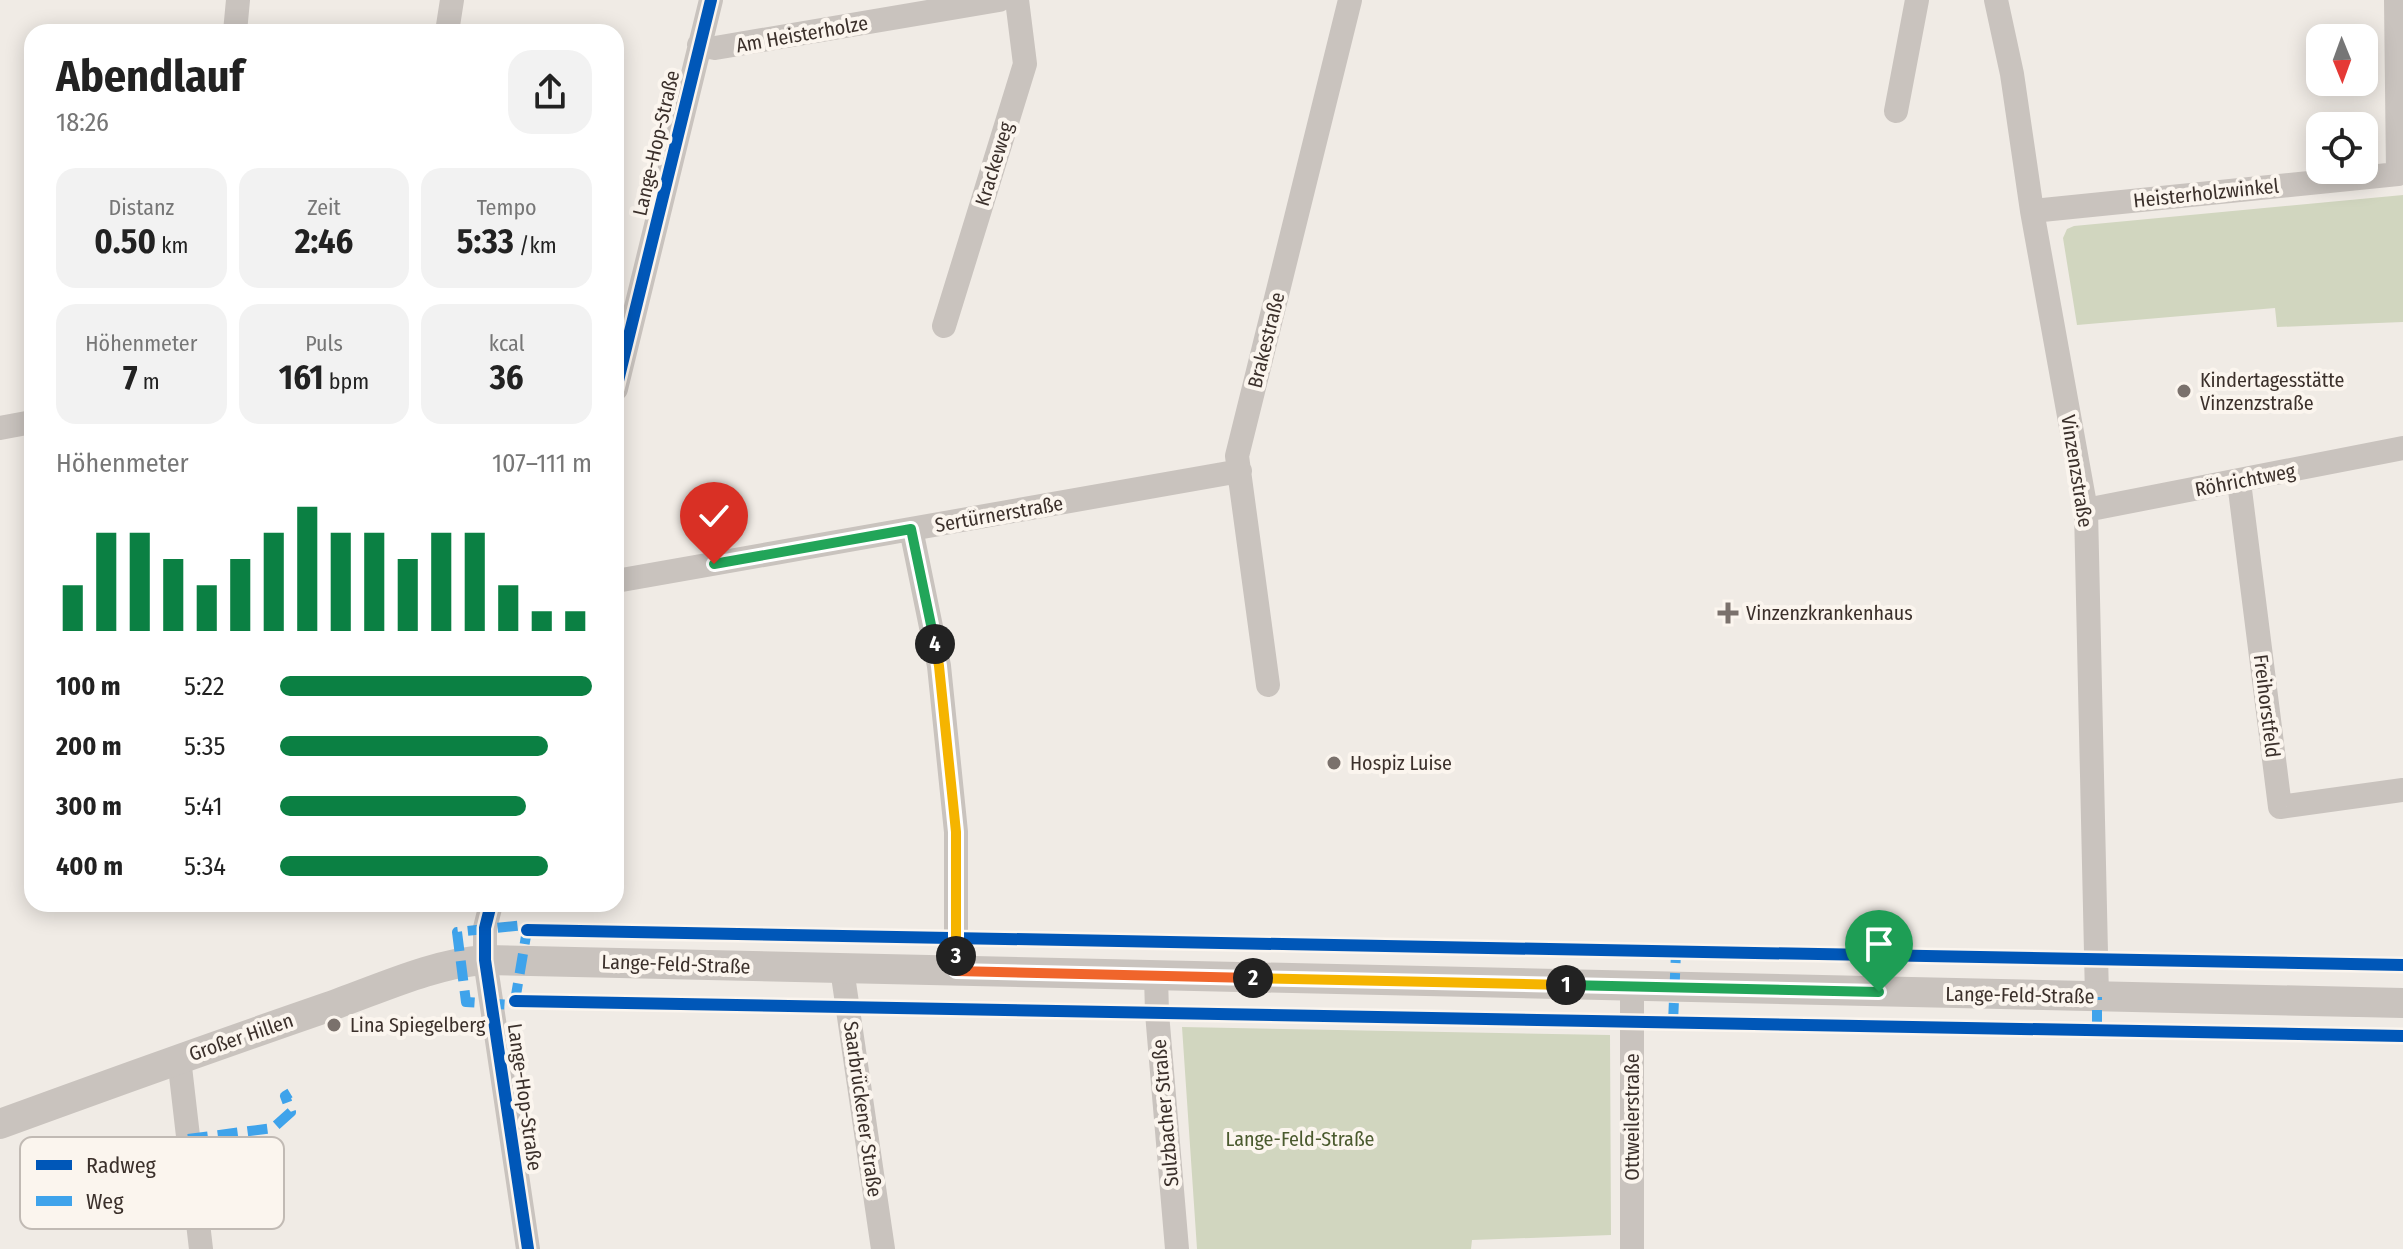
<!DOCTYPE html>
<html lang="de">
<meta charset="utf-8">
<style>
body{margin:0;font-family:"Fira Sans Condensed",sans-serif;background:#f2f2f2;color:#222;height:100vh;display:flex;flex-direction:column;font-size:30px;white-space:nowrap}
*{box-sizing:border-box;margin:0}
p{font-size:26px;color:#767676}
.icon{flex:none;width:44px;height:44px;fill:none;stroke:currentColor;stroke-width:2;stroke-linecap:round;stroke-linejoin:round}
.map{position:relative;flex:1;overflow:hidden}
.sheet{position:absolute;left:24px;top:24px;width:600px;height:888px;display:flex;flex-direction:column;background:#fff;border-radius:24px;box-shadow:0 4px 20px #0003}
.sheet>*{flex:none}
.needle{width:52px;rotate:179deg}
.controls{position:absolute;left:2306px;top:24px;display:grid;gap:16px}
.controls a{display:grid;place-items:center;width:72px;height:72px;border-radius:16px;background:#fff;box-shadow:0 4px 20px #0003;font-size:40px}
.pin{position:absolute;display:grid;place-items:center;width:68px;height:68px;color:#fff;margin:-82px -34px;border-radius:50% 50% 50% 0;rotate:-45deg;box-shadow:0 0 8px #0007}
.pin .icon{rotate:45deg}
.km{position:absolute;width:40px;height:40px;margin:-20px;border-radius:50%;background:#222;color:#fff;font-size:22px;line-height:40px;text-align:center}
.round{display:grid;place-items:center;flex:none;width:84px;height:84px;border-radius:24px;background:#f2f2f2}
.summary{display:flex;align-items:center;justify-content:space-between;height:136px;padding:0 32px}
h1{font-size:44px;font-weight:700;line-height:60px}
.stats{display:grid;grid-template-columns:repeat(3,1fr);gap:12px;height:136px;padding:8px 32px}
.stats div{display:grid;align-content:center;border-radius:20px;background:#f2f2f2;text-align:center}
.stats b{font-size:34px;font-weight:700}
.stats small{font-size:22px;font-weight:400}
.stats p{font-size:22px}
.chart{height:224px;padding:16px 32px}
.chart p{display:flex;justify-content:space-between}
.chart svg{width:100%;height:144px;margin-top:8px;stroke:#0b8043;stroke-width:6}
ul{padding:0 32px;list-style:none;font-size:26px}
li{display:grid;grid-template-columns:128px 96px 1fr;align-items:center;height:60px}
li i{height:20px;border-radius:10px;background:#0b8043}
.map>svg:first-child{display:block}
.green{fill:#d1d6bf}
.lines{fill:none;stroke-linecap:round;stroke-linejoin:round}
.minor{stroke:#c9c3be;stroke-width:24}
.tertiary{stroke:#c9c3be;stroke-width:30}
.quiet{stroke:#3fa3eb;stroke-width:10;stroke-dasharray:20 10;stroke-linecap:butt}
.cycleway-casing{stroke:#fbf5ee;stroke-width:17}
.cycleway{stroke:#0057b8;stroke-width:12}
.split-1-casing{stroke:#fff;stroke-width:16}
.split-2-casing{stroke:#fff;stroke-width:16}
.split-3-casing{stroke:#fff;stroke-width:16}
.split-4-casing{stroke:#fff;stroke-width:16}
.split-5-casing{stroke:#fff;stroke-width:16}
.split-1{stroke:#22a559;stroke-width:10}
.split-2{stroke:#f5b400;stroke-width:10}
.split-3{stroke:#f0652b;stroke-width:10}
.split-4{stroke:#f5b400;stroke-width:10}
.split-5{stroke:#22a559;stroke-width:10}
.poi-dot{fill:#7a716c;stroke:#fbf5ee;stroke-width:3}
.labels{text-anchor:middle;stroke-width:8;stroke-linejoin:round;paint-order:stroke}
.street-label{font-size:20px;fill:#3b302b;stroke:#fbf5ee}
.poi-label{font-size:20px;fill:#3b302b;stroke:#fbf5ee;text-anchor:start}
.park-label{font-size:20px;fill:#4a5a2e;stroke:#fbf5ee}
.key{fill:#fbf5ee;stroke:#c1bab4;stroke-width:2}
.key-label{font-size:22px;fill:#3b302b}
</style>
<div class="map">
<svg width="2403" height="1249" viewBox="0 0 2403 1249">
<rect width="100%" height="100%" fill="#f0ebe5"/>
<path class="green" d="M2403 195V322L2277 327 2275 308 2077 325 2063 238 2067 229 2074 226Z
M1182 1027 1610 1035 1611 1235 1472 1240 1471 1249H1197Z"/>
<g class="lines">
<path class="minor" d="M1996 0 2012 74 2032 211 2086 510 2097 997
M235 32 238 0
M447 32 452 0
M699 45 715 48 999 0
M1896 111 1917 0
M2032 211 2398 174 2396 0
M944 326 1025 64 1017 0
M616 389 711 0
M0 428 32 422
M2239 482 2280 807 2403 790
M2086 510 2403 448
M911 529 939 666 956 832V971
M616 581 1240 471
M1268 685 1237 456 1350 0
M491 904 485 928V960L528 1249
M842 969 883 1249
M1156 976 1157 1013 1177 1249
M179 1058 201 1249
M1632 1249V986"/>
<path class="tertiary" d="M0 1124C109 1084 218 1045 328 1007 377 990 434 963 485 960L2403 1003"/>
<path class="quiet" d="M524 925 527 930 515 1001 511 1005 466 1002 457 932Z
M1673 1023 1676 952
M2097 1030V997
M188 1139 273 1128 291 1112 285 1096 290 1093"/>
<defs>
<path id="cycleway" d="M616 389 711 0
M491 904 485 928V960L528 1249
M527 930 2403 965
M515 1001 2403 1036"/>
</defs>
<use href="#cycleway" class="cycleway-casing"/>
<use href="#cycleway" class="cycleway"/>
</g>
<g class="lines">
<defs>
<path id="split-1" d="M1566 985 1879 992"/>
<path id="split-2" d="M1253 978 1566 985"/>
<path id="split-3" d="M956 956V971L1253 978"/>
<path id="split-4" d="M935 644 939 666 956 832V956"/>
<path id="split-5" d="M714 564 911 529 935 644"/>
</defs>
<use href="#split-1" class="split-1-casing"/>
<use href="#split-2" class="split-2-casing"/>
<use href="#split-3" class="split-3-casing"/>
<use href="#split-4" class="split-4-casing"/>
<use href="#split-5" class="split-5-casing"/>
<use href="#split-1" class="split-1"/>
<use href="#split-2" class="split-2"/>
<use href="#split-3" class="split-3"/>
<use href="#split-4" class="split-4"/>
<use href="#split-5" class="split-5"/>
</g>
<g class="poi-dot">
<circle cx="2184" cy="391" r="8"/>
<path d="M1724 601h8v8h8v8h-8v8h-8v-8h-8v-8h8z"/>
<circle cx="1334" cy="763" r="8"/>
<circle cx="334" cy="1025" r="8"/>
</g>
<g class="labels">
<g class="street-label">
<text transform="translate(802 34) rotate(-10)" y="7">Am Heisterholze</text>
<text transform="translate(656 143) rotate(-77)" y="7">Lange-Hop-Straße</text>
<text transform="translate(994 164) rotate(-73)" y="7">Krackeweg</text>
<text transform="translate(2206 193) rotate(-6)" y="7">Heisterholzwinkel</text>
<text transform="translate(1266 340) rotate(-76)" y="7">Brakestraße</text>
<text transform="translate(2077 471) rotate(81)" y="7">Vinzenzstraße</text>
<text transform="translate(2245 480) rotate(-11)" y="7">Röhrichtweg</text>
<text transform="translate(999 514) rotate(-10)" y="7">Sertürnerstraße</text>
<text transform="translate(2267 706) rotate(83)" y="7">Freihorstfeld</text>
<text transform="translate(676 964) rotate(2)" y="7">Lange-Feld-Straße</text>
<text transform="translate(2020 995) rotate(1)" y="7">Lange-Feld-Straße</text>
<text transform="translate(241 1037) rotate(-19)" y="7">Großer Hillen</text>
<text transform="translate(525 1097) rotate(82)" y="7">Lange-Hop-Straße</text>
<text transform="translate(863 1109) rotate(82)" y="7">Saarbrückener Straße</text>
<text transform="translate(1165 1113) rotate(-95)" y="7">Sulzbacher Straße</text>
<text transform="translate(1632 1117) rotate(-90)" y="7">Ottweilerstraße</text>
</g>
<g class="poi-label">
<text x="2200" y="387">Kindertagesstätte<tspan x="2200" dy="23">Vinzenzstraße</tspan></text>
<text x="1746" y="620">Vinzenzkrankenhaus</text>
<text x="1350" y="770">Hospiz Luise</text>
<text x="350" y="1032">Lina Spiegelberg</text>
</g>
<g class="park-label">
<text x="1300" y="1146">Lange-Feld-Straße</text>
</g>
</g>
<rect x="20" y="1137" width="264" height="92" rx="12" class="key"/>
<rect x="36" y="1160" width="36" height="10" fill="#0057b8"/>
<rect x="36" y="1196" width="36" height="10" fill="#3fa3eb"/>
<g class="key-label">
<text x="86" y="1173">Radweg</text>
<text x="86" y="1209">Weg</text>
</g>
</svg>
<div class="controls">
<a><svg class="needle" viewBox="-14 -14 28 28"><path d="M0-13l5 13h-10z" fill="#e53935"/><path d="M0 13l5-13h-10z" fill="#767676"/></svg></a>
<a><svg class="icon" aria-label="locate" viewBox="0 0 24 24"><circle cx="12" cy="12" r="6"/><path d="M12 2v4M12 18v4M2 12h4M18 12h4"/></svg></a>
</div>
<div class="pin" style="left:1879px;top:992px;background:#1e9e55"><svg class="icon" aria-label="arrive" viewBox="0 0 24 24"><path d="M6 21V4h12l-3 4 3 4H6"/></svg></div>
<div class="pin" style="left:714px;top:564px;background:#d93025"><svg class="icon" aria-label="check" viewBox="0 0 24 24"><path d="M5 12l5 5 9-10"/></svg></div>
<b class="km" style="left:1566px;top:985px">1</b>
<b class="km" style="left:1253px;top:978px">2</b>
<b class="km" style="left:956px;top:956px">3</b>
<b class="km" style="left:935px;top:644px">4</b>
<section class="sheet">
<div class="summary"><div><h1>Abendlauf</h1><p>18:26</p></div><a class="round"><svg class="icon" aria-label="share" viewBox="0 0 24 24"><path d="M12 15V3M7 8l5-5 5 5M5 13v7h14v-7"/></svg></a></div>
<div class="stats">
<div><p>Distanz</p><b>0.50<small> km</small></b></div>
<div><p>Zeit</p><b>2:46</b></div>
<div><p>Tempo</p><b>5:33<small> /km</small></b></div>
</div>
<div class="stats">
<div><p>Höhenmeter</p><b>7<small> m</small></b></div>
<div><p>Puls</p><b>161<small> bpm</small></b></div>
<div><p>kcal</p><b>36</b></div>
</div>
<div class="chart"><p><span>Höhenmeter</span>107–111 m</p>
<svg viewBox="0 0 160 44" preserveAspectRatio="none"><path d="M5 44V30M15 44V14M25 44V14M35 44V22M45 44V30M55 44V22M65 44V14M75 44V6M85 44V14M95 44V14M105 44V22M115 44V14M125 44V14M135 44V30M145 44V38M155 44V38"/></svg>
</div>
<ul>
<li><b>100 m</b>5:22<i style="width:100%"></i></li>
<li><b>200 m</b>5:35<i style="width:86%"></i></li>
<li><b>300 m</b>5:41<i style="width:79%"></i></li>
<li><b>400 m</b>5:34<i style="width:86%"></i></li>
</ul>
</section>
</div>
